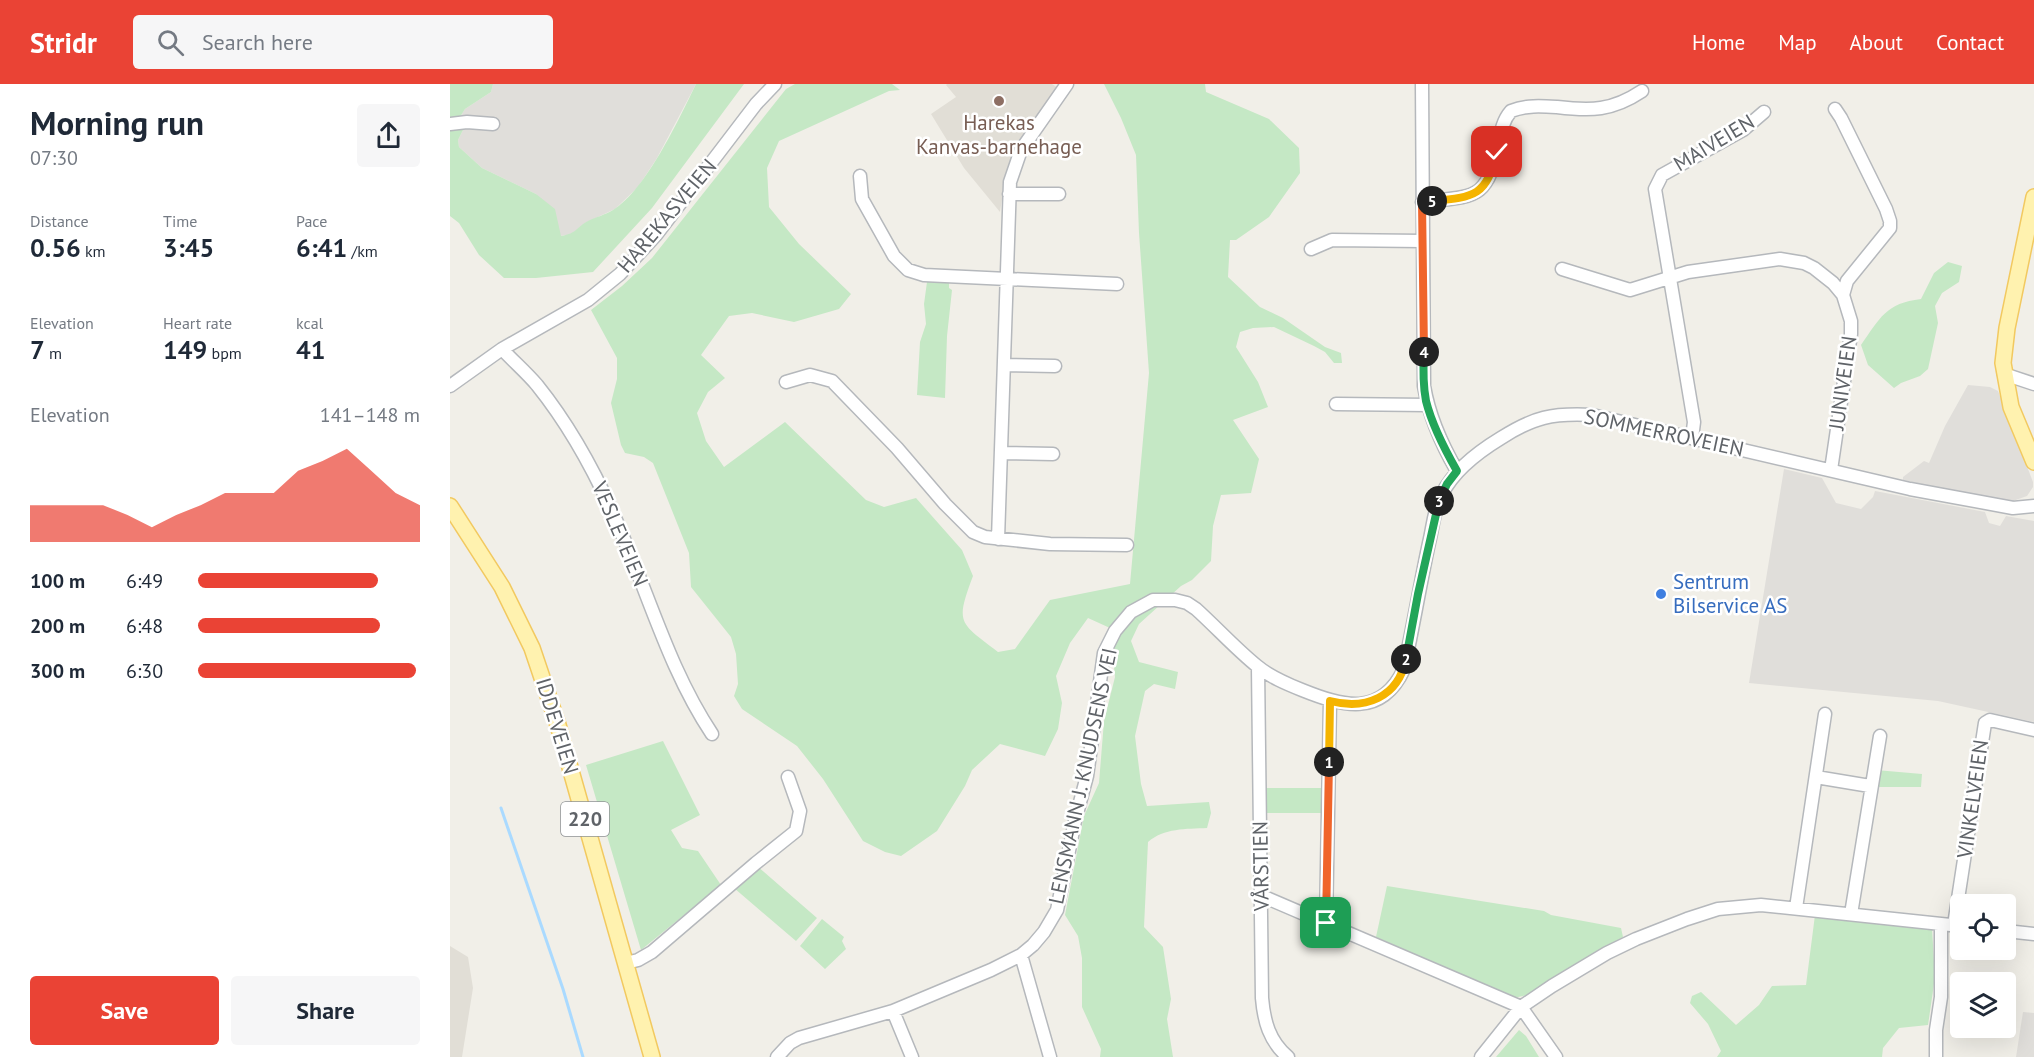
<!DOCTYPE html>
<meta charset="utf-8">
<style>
body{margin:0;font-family:"PT Sans",sans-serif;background:#f6f6f7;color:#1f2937;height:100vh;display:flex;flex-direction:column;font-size:22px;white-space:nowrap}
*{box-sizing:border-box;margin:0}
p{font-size:20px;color:#747a83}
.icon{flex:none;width:33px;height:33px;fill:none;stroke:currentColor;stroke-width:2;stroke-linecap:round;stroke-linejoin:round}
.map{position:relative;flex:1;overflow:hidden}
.drawer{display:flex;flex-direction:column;background:#fff;width:450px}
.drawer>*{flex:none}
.fabs{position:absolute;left:1500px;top:810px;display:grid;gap:12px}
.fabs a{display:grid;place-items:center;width:66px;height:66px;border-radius:6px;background:#fff;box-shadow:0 6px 24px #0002;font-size:30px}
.pin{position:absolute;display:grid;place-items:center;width:51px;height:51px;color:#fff;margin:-26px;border-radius:12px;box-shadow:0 3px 9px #0006}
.km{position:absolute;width:30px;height:30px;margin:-15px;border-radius:50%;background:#222;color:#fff;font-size:16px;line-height:30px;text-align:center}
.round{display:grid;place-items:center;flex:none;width:63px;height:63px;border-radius:6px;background:#f6f6f7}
.overview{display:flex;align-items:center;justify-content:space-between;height:102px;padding:0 30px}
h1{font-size:33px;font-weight:700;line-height:45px}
.metrics{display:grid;grid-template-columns:repeat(3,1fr);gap:9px;height:102px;padding:6px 30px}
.metrics div{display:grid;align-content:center}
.metrics b{font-size:26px;font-weight:700}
.metrics small{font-size:16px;font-weight:400}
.metrics p{font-size:16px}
.chart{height:168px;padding:12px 30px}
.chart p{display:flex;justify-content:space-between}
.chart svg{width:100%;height:108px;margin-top:6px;fill:#ea4335;opacity:.7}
.primary-button{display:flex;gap:12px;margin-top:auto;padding:12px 30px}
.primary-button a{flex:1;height:69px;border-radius:6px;background:#ea4335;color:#fff;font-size:24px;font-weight:700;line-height:69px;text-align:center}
.primary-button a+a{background:#f6f6f7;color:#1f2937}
ul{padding:0 30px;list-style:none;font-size:20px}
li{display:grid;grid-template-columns:96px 72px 1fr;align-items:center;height:45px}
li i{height:15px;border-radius:8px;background:#ea4335}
header{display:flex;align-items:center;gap:36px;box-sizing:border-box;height:84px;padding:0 30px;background:#ea4335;color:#fff}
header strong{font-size:28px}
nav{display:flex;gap:33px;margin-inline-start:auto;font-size:21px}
.search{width:420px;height:54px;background:#f6f6f7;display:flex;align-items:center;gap:15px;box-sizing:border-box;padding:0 21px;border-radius:6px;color:#747a83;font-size:22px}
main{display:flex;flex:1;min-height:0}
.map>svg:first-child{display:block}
.industrial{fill:#e0deda}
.education{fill:#e1ded6}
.green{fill:#c5e8c5}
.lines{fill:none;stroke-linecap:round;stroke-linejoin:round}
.stream{stroke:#aadaff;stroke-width:3}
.minor-casing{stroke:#b5b8bc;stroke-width:15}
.major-casing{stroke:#f2c960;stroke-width:18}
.minor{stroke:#fff;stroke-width:12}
.major{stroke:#fff2af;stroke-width:15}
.split-1-casing{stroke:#fff;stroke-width:12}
.split-2-casing{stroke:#fff;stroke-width:12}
.split-3-casing{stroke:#fff;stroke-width:12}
.split-4-casing{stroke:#fff;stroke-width:12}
.split-5-casing{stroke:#fff;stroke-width:12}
.split-6-casing{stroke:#fff;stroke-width:12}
.split-1{stroke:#f0652b;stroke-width:8}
.split-2{stroke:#f5b400;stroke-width:8}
.split-3{stroke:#22a559;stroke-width:8}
.split-4{stroke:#22a559;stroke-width:8}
.split-5{stroke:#f0652b;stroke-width:8}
.split-6{stroke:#f5b400;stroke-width:8}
.education-dot{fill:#8d6e63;stroke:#fff;stroke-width:2}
.shop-dot{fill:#3f7fe0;stroke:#fff;stroke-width:2}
.labels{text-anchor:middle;stroke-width:5;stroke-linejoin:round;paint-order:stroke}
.shield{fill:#fff;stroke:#8f9295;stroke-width:1.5}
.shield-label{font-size:20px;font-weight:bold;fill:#5f6368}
.education-label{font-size:21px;fill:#785e54;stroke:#fff}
.street-label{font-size:21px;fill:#5f6368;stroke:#fff}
.shop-label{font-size:21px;fill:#366cbe;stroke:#fff;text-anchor:start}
</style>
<header>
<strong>Stridr</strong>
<div class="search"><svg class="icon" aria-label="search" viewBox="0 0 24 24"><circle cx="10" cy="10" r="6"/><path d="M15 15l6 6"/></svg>Search here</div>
<nav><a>Home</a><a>Map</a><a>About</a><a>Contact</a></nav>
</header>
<main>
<section class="drawer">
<div class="overview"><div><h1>Morning run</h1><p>07:30</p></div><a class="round"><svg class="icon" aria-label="share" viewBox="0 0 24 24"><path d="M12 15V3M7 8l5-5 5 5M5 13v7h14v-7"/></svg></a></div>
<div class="metrics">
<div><p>Distance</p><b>0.56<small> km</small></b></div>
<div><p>Time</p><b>3:45</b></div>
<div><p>Pace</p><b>6:41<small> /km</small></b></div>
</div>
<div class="metrics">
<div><p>Elevation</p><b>7<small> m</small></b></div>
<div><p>Heart rate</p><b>149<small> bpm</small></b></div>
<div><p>kcal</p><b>41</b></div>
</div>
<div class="chart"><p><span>Elevation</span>141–148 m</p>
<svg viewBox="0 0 160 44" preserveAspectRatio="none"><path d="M0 44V29L10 29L20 29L30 29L40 33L50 38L60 33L70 29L80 24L90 24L100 24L110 15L120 11L130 6L140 15L150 24L160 29V44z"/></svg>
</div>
<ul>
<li><b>100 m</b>6:49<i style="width:81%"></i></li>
<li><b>200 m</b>6:48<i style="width:82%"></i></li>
<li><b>300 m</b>6:30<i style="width:98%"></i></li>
</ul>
<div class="primary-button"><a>Save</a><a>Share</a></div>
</section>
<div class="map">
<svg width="1584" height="973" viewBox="0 0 1584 973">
<rect width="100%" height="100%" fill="#f1efe8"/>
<path class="industrial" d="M43 0H246L207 74 188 103 165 125 135 139 123 150 110 152 86 110 32 84 9 63 8 56 14 44 10 33 15 25 41 8Z
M1518 301 1540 303 1548 307 1583 398V403L1577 412 1563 417 1540 414 1453 396V393L1474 377 1479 379 1495 342Z
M1334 385 1372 394 1386 419 1411 425 1423 413 1425 407 1535 428 1539 439 1550 442 1556 432 1584 437V638L1488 617 1299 599Z
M1573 928 1584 929V973H1566Z"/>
<path class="education" d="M497 0H602L608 4 572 53 556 89 550 128 514 84 481 30 506 13 496 1Z
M0 862 18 873 23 904 12 973H0Z"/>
<path class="green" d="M0 0H43L41 8 15 25 10 33 14 44 8 56 9 63 32 84 86 110 105 125 111 152C128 149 125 144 138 137 146 133 155 131 163 126 196 106 229 35 246 0H294L202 124 143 188 86 194H54L29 171 9 139 0 132Z
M345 0H442L450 6 439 7 329 57 317 84 319 123 349 160 401 210 389 225 344 238 302 229 279 232 251 271 275 294 258 308 247 329 256 357 274 383 335 338 416 416 434 423 466 414 512 466 523 492C505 540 509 538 548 568L565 565 600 516 680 500 699 289 689 149 686 71 671 34 654 0H755L756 8 819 35 849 64 850 89 819 133 786 156H780L778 193 810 223 833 234 875 263 891 269 892 279H884L875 268 864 262 824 243 803 244 790 248 786 263 808 298 818 323 783 336 809 375 801 409 771 411 763 442 761 477 742 496 731 502 689 540 681 557 689 578 728 588 725 605 704 600 695 607 685 652 691 700 697 722 759 718 761 729 757 744C736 745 714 744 698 758L694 843 713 863 721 915 717 935 723 973H650L651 965 632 923V874L628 852 615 831 634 732 649 699 654 637 665 593 660 544 638 534 620 559 606 592 612 619 608 645 595 672 550 660 522 686 515 702 487 747 451 772 435 768 413 757 373 695 347 662 292 625 284 612 288 600 286 570 281 553 241 503 239 469 203 379 194 373 175 369 171 361 161 319 167 295V274L141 226 172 202 202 174 336 5Z
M1498 178 1512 182 1509 198 1492 209 1485 222 1488 239 1478 285 1470 292 1451 299 1444 304 1418 281 1411 261C1430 234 1436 219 1471 215L1484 189Z
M477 198H499V204L502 206 497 252 495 314 467 311 470 258 476 240 474 220Z
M213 657 250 731 221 746 232 764 248 767 271 801 191 866 136 681Z
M1426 686 1472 690 1471 703H1427Z
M815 704H874L873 729H815Z
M307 782 367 834 346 857 284 804Z
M937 802 1094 827 1101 831 1171 844 1173 853 1077 911 1064 914 926 853Z
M1365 831 1482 845 1485 893 1478 941 1449 944 1433 964 1432 973H1267L1271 967 1258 940 1240 919 1242 912 1251 908 1286 941 1309 921 1322 902 1356 901Z
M372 835 394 853 392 857 396 865 375 885 350 862Z
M1069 946 1076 952 1089 973H1046Z"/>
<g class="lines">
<path class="stream" d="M51 724 113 905 133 973"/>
<defs>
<path id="minor" d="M972 0 974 302C979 332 992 361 1007 387
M0 40 17 38 43 40
M410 92 412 115 444 172 458 186 474 191 667 200
M559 110H609
M972 118C1028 112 1037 116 1049 58 1051 47 1053 36 1061 27 1076 21 1091 22 1107 23 1141 27 1162 27 1192 7
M861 165 882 156 973 157
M1112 185 1180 206 1238 188 1330 175 1354 179 1364 184 1383 199 1393 211
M52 265C63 277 76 288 87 301 124 347 152 401 174 455 202 521 222 590 262 650
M554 281 605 282
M1554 290 1584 300
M336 298 360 291 382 297 447 364 495 420 523 448 535 453 600 460 677 461
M0 302 52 265 138 216 170 190 206 151 306 20 325 0
M886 320 978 321
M1242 354 1244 338 1205 105 1212 91 1293 46 1314 28
M552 369 603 370
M1381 386 1401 250V237L1393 211 1397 197 1440 144V137L1436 125 1391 34 1385 25
M548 455 560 98 571 66 617 0
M808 583 812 914C814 937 819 957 838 973
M1366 693 1420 702
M812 812 1071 923 1106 973
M1346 824 1375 630
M1401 830 1430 652
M876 839 880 617
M1504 841 1535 639 1540 636 1584 646
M1556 847 1584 850
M571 871 600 973
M176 879 188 876 202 868 306 779 346 747 350 727 338 693
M443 927 462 973
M327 973 340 959 349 954 443 927 541 886 571 871 583 861 594 848 607 826 625 737 637 692 654 569 665 547 681 528 703 516H725L737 519 746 525C767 544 786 565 807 582 820 593 837 600 852 606 892 622 931 634 954 585 963 543 970 501 979 459 983 443 984 424 992 410 1004 386 1028 368 1051 354 1084 333 1102 329 1142 331L1460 405 1563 424 1584 422
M1031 973 1071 923 1102 902 1157 869 1186 855 1237 835 1268 825 1311 821 1510 842
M1486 973V946L1491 913V840"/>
<path id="major" d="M1584 113 1557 244 1553 279 1561 323 1584 378
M0 422 52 503 82 564 108 641 202 973"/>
</defs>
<use href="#minor" class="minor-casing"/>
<use href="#major" class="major-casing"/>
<use href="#minor" class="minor"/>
<use href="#major" class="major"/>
</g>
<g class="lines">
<defs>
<path id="split-1" d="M876 839 879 678"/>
<path id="split-2" d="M879 678 880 617C915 626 948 614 956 575"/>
<path id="split-3" d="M956 575 968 510 989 417"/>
<path id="split-4" d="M974 268C973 285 973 301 976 317 982 341 995 366 1007 387L997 400 989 417"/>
<path id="split-5" d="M974 268 972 118 982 117"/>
<path id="split-6" d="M982 117C1026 113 1036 112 1047 68"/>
</defs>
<use href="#split-1" class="split-1-casing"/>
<use href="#split-2" class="split-2-casing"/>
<use href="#split-3" class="split-3-casing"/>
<use href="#split-4" class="split-4-casing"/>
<use href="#split-5" class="split-5-casing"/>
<use href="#split-6" class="split-6-casing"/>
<use href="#split-1" class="split-1"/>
<use href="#split-2" class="split-2"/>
<use href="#split-3" class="split-3"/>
<use href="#split-4" class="split-4"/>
<use href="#split-5" class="split-5"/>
<use href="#split-6" class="split-6"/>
</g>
<circle class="education-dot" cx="549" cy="17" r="6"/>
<circle class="shop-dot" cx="1211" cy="510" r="6"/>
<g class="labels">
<rect class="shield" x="111" y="718" width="48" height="34" rx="4.5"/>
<g class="shield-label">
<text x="135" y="742">220</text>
</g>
<g class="education-label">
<text x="549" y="46">Harekas<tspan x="549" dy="24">Kanvas-barnehage</tspan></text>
</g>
<g class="street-label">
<text transform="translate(1264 59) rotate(-31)" y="7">MAIVEIEN</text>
<text transform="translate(217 132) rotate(-50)" y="7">HAREKASVEIEN</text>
<text transform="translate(1393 299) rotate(-82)" y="7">JUNIVEIEN</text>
<text transform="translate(1214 349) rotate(12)" y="7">SOMMERROVEIEN</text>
<text transform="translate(170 450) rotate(67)" y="7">VESLEVEIEN</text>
<text transform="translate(107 642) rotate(73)" y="7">IDDEVEIEN</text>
<text transform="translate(633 692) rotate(-78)" y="7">LENSMANN J. KNUDSENS VEI</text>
<text transform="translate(1523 715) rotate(-82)" y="7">VINKELVEIEN</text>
<text transform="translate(811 782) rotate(-91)" y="7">VÅRSTIEN</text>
</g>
<g class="shop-label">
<text x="1223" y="505">Sentrum<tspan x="1223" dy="24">Bilservice AS</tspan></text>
</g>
</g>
</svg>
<div class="fabs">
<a><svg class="icon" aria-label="locate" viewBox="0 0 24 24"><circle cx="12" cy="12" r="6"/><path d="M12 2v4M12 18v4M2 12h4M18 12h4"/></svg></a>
<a><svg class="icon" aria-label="layers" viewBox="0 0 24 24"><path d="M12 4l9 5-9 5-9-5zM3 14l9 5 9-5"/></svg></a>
</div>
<div class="pin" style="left:876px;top:839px;background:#1e9e55"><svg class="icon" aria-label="arrive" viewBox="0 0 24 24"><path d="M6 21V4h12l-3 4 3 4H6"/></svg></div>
<div class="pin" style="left:1047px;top:68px;background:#d93025"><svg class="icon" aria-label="check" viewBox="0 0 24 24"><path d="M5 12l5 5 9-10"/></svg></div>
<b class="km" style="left:879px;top:678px">1</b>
<b class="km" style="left:956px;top:575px">2</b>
<b class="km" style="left:989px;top:417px">3</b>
<b class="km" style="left:974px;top:268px">4</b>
<b class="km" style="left:982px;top:117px">5</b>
</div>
</main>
